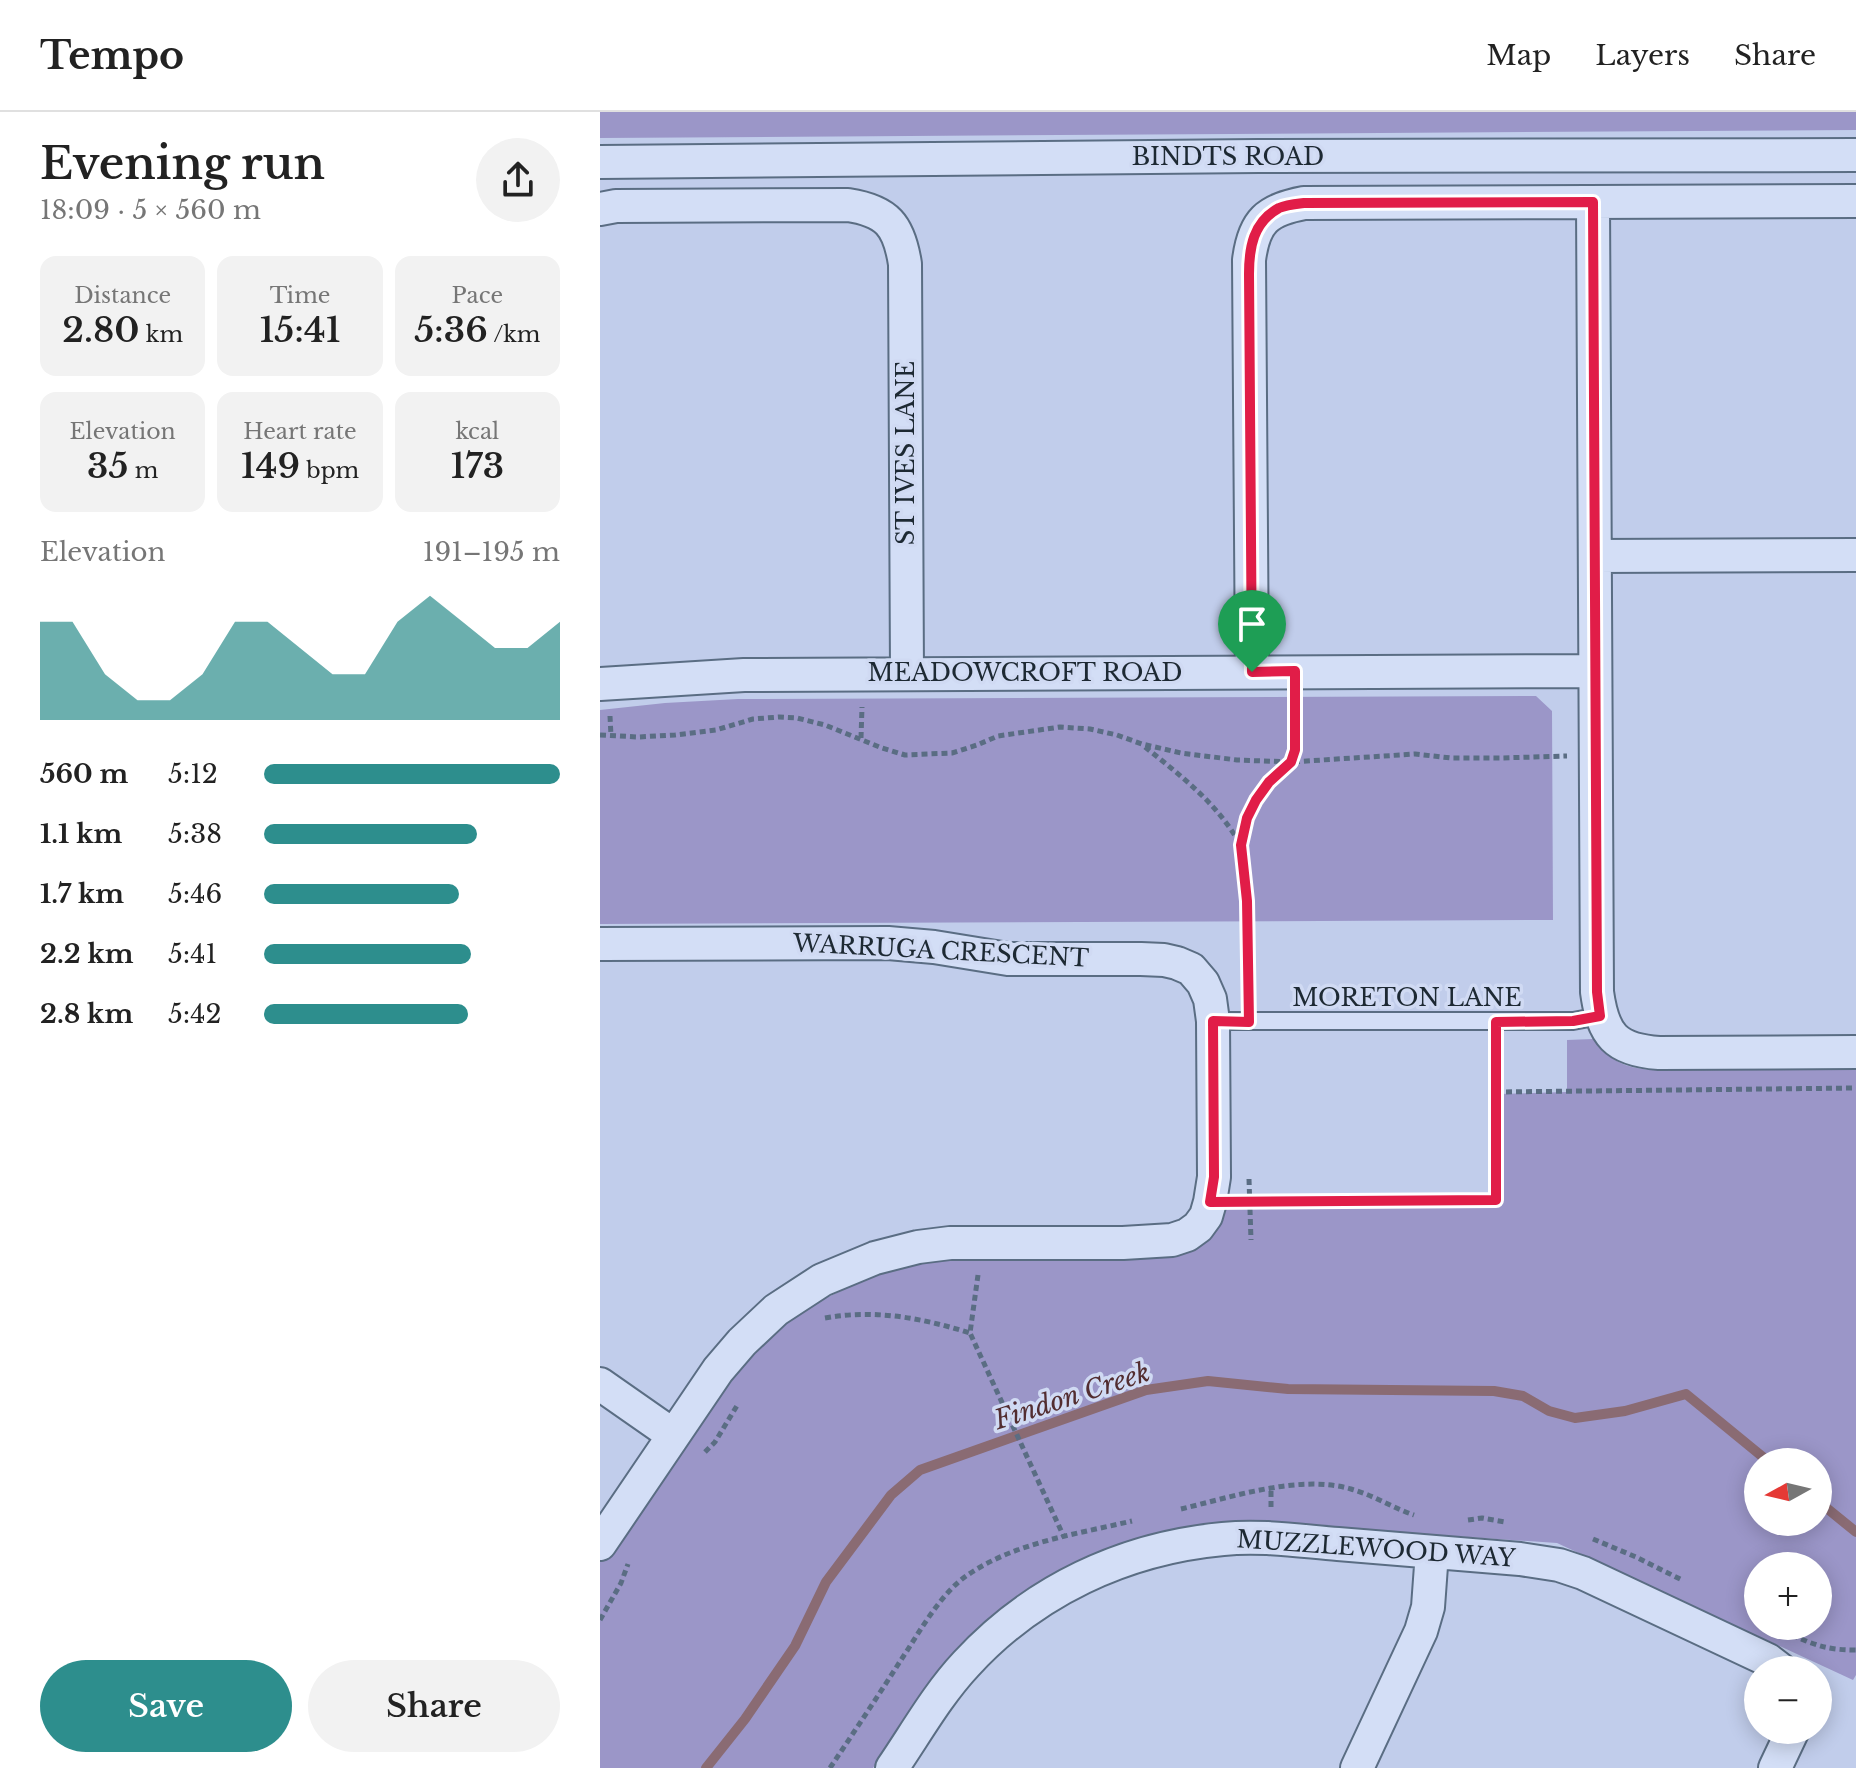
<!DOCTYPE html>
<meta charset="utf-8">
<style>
body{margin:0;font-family:"Libre Baskerville",serif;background:#f2f2f2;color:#222;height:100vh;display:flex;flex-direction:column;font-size:30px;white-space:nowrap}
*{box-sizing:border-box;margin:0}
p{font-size:26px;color:#767676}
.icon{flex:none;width:44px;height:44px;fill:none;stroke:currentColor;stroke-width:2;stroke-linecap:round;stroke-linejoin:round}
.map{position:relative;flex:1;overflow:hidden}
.details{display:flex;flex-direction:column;background:#fff;width:600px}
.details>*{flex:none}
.needle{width:52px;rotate:262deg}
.fabs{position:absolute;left:1144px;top:1336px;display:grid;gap:16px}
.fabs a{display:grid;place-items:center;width:88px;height:88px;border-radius:50%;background:#fff;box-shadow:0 4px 20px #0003;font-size:40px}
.pin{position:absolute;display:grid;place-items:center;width:68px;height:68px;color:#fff;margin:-82px -34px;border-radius:50% 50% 50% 0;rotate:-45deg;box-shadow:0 0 8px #0007}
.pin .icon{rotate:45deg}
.round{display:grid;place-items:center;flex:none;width:84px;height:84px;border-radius:42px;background:#f2f2f2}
.head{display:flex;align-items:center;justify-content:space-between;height:136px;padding:0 40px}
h1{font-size:44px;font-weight:600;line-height:60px}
.stats{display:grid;grid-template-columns:repeat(3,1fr);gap:12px;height:136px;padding:8px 40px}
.stats div{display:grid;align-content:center;border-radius:16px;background:#f2f2f2;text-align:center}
.stats b{font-size:34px;font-weight:600}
.stats small{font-size:22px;font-weight:400}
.stats p{font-size:22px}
.chart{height:224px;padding:16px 40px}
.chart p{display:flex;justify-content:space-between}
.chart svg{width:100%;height:144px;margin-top:8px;fill:#2d8e8d;opacity:.7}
.button{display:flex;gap:16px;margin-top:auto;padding:16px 40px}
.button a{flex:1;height:92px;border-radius:48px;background:#2d8e8d;color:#fff;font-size:32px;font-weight:600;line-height:92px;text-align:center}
.button a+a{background:#f2f2f2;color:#222}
ul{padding:0 40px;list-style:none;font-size:26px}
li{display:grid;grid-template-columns:128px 96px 1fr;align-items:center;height:60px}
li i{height:20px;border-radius:10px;background:#2d8e8d}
header{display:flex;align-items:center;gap:48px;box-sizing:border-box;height:112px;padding:0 40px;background:#fff;border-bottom:2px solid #e0e0e0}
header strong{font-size:38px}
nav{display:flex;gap:44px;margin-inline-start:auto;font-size:28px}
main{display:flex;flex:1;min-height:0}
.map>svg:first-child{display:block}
.green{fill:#9b96c8;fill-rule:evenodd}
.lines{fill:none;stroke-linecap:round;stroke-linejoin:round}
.stream{stroke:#8a6b73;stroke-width:10}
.lane-casing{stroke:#5a6d83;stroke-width:20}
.street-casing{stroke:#5a6d83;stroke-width:36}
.path{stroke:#5a6d83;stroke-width:5;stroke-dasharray:6 4;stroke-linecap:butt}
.lane{stroke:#d3def6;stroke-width:16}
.street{stroke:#d3def6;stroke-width:32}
.route-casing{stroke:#fff;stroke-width:16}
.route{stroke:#e11d48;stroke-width:10}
.labels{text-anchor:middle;stroke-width:7;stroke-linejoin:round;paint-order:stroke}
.street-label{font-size:24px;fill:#1d2933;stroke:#d0daf3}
.water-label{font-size:26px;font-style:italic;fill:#522d30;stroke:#d0daf3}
</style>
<header>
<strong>Tempo</strong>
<nav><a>Map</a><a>Layers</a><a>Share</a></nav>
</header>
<main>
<section class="details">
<div class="head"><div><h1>Evening run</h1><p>18:09 · 5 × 560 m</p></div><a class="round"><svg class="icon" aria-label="share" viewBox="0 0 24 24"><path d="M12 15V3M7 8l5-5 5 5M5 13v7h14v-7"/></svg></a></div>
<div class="stats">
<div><p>Distance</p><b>2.80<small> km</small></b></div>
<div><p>Time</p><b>15:41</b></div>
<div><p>Pace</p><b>5:36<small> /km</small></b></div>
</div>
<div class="stats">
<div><p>Elevation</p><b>35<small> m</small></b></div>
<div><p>Heart rate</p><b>149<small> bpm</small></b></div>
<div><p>kcal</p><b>173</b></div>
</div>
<div class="chart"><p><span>Elevation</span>191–195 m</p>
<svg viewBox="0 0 160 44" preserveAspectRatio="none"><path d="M0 44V14L10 14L20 30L30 38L40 38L50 30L60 14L70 14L80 22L90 30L100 30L110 14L120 6L130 14L140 22L150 22L160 14V44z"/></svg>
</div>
<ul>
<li><b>560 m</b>5:12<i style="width:100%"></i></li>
<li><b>1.1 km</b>5:38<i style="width:72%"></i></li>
<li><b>1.7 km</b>5:46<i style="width:66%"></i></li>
<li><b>2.2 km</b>5:41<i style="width:70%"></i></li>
<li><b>2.8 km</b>5:42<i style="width:69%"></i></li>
</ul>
<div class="button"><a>Save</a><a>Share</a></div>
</section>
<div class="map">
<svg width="1256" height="1656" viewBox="0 0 1256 1656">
<rect width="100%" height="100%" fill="#c1cdeb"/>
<path class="green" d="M0 0H1256V18L0 26Z
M936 584 952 599 953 808 0 812V598L65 591 138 587Z
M993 927C1014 950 1021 955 1052 958L1256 956V1563L1253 1568 957 1431 644 1410 518 1437 282 1642 273 1656H0V1447L44 1375 174 1211 272 1164 333 1148 586 1141 607 1128 633 1085 900 1086V982L967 980V928ZM1158 1350H1218V1410H1158ZM1158 1454H1218V1514H1158Z"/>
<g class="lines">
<path class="stream" d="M1218 1389 1256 1420
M106 1656 145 1607 195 1534 226 1470 291 1383 320 1358 546 1278 608 1269 688 1277 894 1279 923 1284 949 1299 975 1306 1025 1299 1086 1282 1169 1350"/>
<defs>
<path id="lane" d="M613 909H973L1000 904"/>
<path id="street" d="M0 50 658 44 1256 43
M993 90 997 880C1003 923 1015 938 1059 941L1256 940
M0 97 16 94 248 93C287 99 299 113 305 152L307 562
M995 444 1256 443
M652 560 649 148C654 109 667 98 704 91L1256 89
M0 572 144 563 995 559
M0 832 288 831 334 835 408 847H541L564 848 577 851 591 857 603 871 610 887 613 909 614 1065 610 1090 606 1104 598 1115 587 1123 572 1128 523 1131H350L318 1135 275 1146 222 1168 176 1198 142 1230 118 1258 0 1432
M0 1272 73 1323
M292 1656C316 1621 337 1583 366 1552 433 1479 524 1436 623 1427 661 1423 700 1429 738 1432 799 1437 860 1442 920 1447L959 1453 983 1461 1168 1548 1181 1558
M757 1656 821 1519 828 1495 832 1440
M1175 1656 1193 1618"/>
</defs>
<use href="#lane" class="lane-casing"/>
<use href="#street" class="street-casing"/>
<path class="path" d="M10 604 11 624
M0 623 38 625 75 623 116 618 153 607 179 605 197 606 225 613 282 636 305 643 352 641 377 633 398 624 460 615 490 617 517 623 542 632 581 641 637 648 691 650 815 642 851 646H901L967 644
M261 626 262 595
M545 635C581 664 617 691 640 732
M649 885 647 789 641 733 647 706 656 688 669 670 691 650 695 638V592
M896 980 1256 976
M649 1067 651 1128
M647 1089 896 1088V931
M378 1163 370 1221 464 1425
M225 1206C275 1197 322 1206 370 1221
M105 1340 115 1330 138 1292
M671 1395V1376
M581 1397C632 1385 700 1362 751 1377 773 1383 793 1396 814 1403
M868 1408 882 1406 905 1410
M993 1427 1036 1445 1082 1468
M0 1508 21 1471 28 1452
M1192 1523C1217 1534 1228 1538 1256 1538
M230 1656C254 1620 278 1584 301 1548 319 1521 341 1480 369 1462 417 1430 477 1422 532 1409"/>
<use href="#lane" class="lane"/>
<use href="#street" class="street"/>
</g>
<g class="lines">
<defs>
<path id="route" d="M993 90 997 880 1000 904 973 909 896 910V1088L610 1090 614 1065 613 909 649 910 647 789 641 733 647 706 656 688 669 670 691 650 695 638V559L652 560 649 162C649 136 653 110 679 96 686 93 696 92 704 91Z"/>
</defs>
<use href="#route" class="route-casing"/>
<use href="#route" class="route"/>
</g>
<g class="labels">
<g class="street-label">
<text x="628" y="53">BINDTS ROAD</text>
<text transform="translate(306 341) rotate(-90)" y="8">ST IVES LANE</text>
<text x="425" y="569">MEADOWCROFT ROAD</text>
<text transform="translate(341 839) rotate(3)" y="8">WARRUGA CRESCENT</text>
<text x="807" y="894">MORETON LANE</text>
<text transform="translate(776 1437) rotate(4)" y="8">MUZZLEWOOD WAY</text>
</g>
<g class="water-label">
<text transform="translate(472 1284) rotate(-18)" y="9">Findon Creek</text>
</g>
</g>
</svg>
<div class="fabs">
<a><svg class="needle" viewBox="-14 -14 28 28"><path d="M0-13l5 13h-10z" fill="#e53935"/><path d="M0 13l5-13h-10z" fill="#767676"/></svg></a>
<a>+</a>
<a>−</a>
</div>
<div class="pin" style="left:652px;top:560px;background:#1e9e55"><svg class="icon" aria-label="arrive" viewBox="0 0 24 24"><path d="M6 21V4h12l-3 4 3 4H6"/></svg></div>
</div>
</main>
